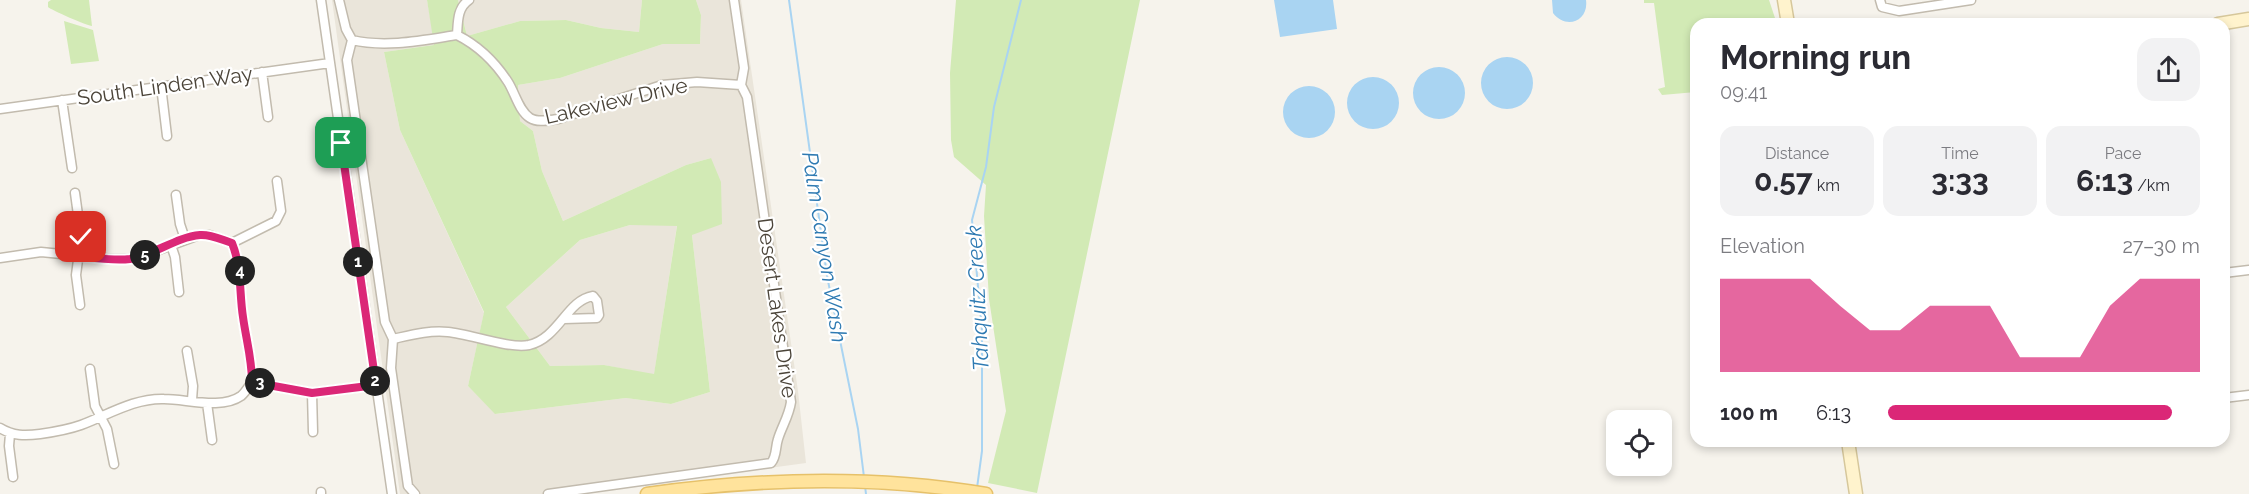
<!DOCTYPE html>
<meta charset="utf-8">
<style>
body{margin:0;font-family:Raleway,sans-serif;background:#f2f2f3;color:#2b2b33;height:100vh;display:flex;flex-direction:column;font-size:22px;white-space:nowrap}
*{box-sizing:border-box;margin:0}
p{font-size:20px;color:#7c7c81}
.icon{flex:none;width:33px;height:33px;fill:none;stroke:currentColor;stroke-width:2;stroke-linecap:round;stroke-linejoin:round}
.map{position:relative;flex:1;overflow:hidden}
.side{position:absolute;left:1690px;top:18px;width:540px;height:429px;display:flex;flex-direction:column;background:#fff;border-radius:18px;box-shadow:0 3px 9px #0003}
.side>*{flex:none}
.buttons{position:absolute;left:1606px;top:410px;display:grid;gap:12px}
.buttons a{display:grid;place-items:center;width:66px;height:66px;border-radius:12px;background:#fff;box-shadow:0 3px 9px #0003;font-size:30px}
.pin{position:absolute;display:grid;place-items:center;width:51px;height:51px;color:#fff;margin:-26px;border-radius:12px;box-shadow:0 3px 9px #0006}
.km{position:absolute;width:30px;height:30px;margin:-15px;border-radius:50%;background:#222;color:#fff;font-size:16px;line-height:30px;text-align:center}
.round{display:grid;place-items:center;flex:none;width:63px;height:63px;border-radius:18px;background:#f2f2f3}
.head{display:flex;align-items:center;justify-content:space-between;height:102px;padding:0 30px}
h1{font-size:33px;font-weight:700;line-height:45px}
.figures{display:grid;grid-template-columns:repeat(3,1fr);gap:9px;height:102px;padding:6px 30px}
.figures div{display:grid;align-content:center;border-radius:15px;background:#f2f2f3;text-align:center}
.figures b{font-size:30px;font-weight:700}
.figures small{font-size:16px;font-weight:400}
.figures p{font-size:16px}
.chart{height:168px;padding:12px 30px}
.chart p{display:flex;justify-content:space-between}
.chart svg{width:100%;height:108px;margin-top:6px;fill:#db2777;opacity:.7}
ul{padding:0 30px;list-style:none;font-size:20px}
li{display:grid;grid-template-columns:96px 72px 1fr;align-items:center;height:45px}
li i{height:15px;border-radius:8px;background:#db2777}
.map>svg:first-child{display:block}
.residential{fill:#eae5da}
.green{fill:#d2eab5;fill-rule:evenodd}
.water{fill:#a9d4f2}
.lines{fill:none;stroke-linecap:round;stroke-linejoin:round}
.stream{stroke:#a9d4f2;stroke-width:2}
.street-casing{stroke:#c2bbae;stroke-width:11}
.secondary-casing{stroke:#d6c79b;stroke-width:15}
.primary-casing{stroke:#e6c16a;stroke-width:15}
.street{stroke:#fff;stroke-width:8}
.secondary{stroke:#fff3cd;stroke-width:12}
.primary{stroke:#ffe39c;stroke-width:12}
.route-casing{stroke:#fff;stroke-width:12}
.route{stroke:#db2777;stroke-width:8}
.labels{text-anchor:middle;stroke-width:4.5;stroke-linejoin:round;paint-order:stroke}
.street-label{font-size:21px;fill:#4b4439;stroke:#fff}
.water-label{font-size:22px;font-style:italic;fill:#2e7ab2;stroke:#fff}
</style>
<div class="map">
<svg width="2249" height="494" viewBox="0 0 2249 494">
<rect width="100%" height="100%" fill="#f6f3ec"/>
<path class="residential" d="M332 0H427L435 45 384 52 400 130 484 313 468 386 496 414 626 398 671 404 710 392 692 235 711 158 686 165 563 221 542 171 533 131 520 121 518 85 560 78 663 44H700L701 15 696 0H741L798 391 806 463 577 494H400Z
M458 0H642L639 32 601 28 566 20 520 21 467 36Z
M630 225H677L654 375 604 365 550 366 506 307 580 240Z"/>
<path class="green" d="M51 0H89L92 26C88 26 51 10 48 7V2Z
M427 0H458L467 36 520 21 566 20 601 28 639 32 642 0H696L701 15 700 44H663L560 78 518 85 520 121 533 131 542 171 563 221 686 165 711 158 721 182 722 224 692 235 710 392 671 404 626 398 495 414 468 386 484 312 400 130 384 52 434 45ZM630 225 677 226 654 374 604 365 550 366 506 307 580 240Z
M956 0H1140L1037 493 988 483 1006 411 989 299 984 216 986 185 954 157 951 140 950 73Z
M1644 0H1769L1777 24H1696V92L1662 95 1658 89 1665 87 1654 3H1644Z
M64 21 93 30 99 61 71 64Z"/>
<path class="water" d="M1274 0H1333L1337 29 1280 37Z
M1552 0H1586C1589 21 1566 30 1553 13Z
M1481 83a26 26 0 1 1 52 0a26 26 0 1 1-52 0Z
M1413 93a26 26 0 1 1 52 0a26 26 0 1 1-52 0Z
M1347 103a26 26 0 1 1 52 0a26 26 0 1 1-52 0Z
M1283 112a26 26 0 1 1 52 0a26 26 0 1 1-52 0Z"/>
<g class="lines">
<path class="stream" d="M789 0 827 276 858 429 864 477
M865 486 866 494
M977 488 982 451V331L972 220 986 167 994 107 1021 0"/>
<defs>
<path id="street" d="M321 0 392 494
M339 0 346 29 352 40 347 60 385 322 393 339 391 368 408 486 415 494
M1880 0 1882 7 1899 11 1971 0
M457 35C458 22 457 8 469 0
M352 40C386 48 424 40 457 35 479 46 495 62 508 82 515 93 519 111 530 118 538 123 549 120 558 119L662 85 697 82 741 85
M262 72 268 117
M161 86 167 136
M62 100 72 168
M0 109 330 63
M75 193 81 237 76 275 80 305
M176 195 180 224 185 239
M232 243 276 221 281 211 277 181
M171 245 175 257 179 292
M0 258 41 252 112 259H130L145 255 199 235H209L232 243C242 268 239 291 243 317 246 339 252 359 252 382
M2224 273 2249 270
M393 339C411 335 429 330 448 332 470 334 509 349 529 345 559 338 567 300 593 296L597 301 599 315 597 318 564 319
M187 351 193 386 192 400
M90 369 95 406 107 429 114 464
M312 393 313 432
M2224 398 2249 395
M207 403 212 440
M0 428C13 436 25 436 40 434 54 432 67 430 81 425 108 415 134 398 164 399 187 399 221 410 241 396 245 393 249 386 252 382L312 393 376 385
M10 434 9 446 13 477
M321 492V494
M548 494 771 463C777 456 775 448 778 439 782 426 789 416 791 402L747 97 741 85 744 68 734 0"/>
<path id="secondary" d="M1784 0 1788 24
M2218 24 2249 19
M1848 441 1856 494"/>
<path id="primary" d="M647 494C761 478 873 475 986 494"/>
</defs>
<use href="#street" class="street-casing"/>
<use href="#secondary" class="secondary-casing"/>
<use href="#primary" class="primary-casing"/>
<use href="#street" class="street"/>
<use href="#secondary" class="secondary"/>
<use href="#primary" class="primary"/>
</g>
<g class="lines">
<defs>
<path id="route" d="M81 237 79 256C95 258 113 261 130 259 154 255 176 237 200 235 211 234 222 240 232 243 242 268 239 291 243 317 246 339 252 359 252 382L312 393 376 385 341 143"/>
</defs>
<use href="#route" class="route-casing"/>
<use href="#route" class="route"/>
</g>
<g class="labels">
<g class="street-label">
<text transform="translate(165 86) rotate(-8)" y="7">South Linden Way</text>
<text transform="translate(616 101) rotate(-13)" y="7">Lakeview Drive</text>
<text transform="translate(777 308) rotate(82)" y="7">Desert Lakes Drive</text>
</g>
<g class="water-label">
<text transform="translate(825 247) rotate(81)" y="8">Palm Canyon Wash</text>
<text transform="translate(977 298) rotate(-93)" y="8">Tahquitz Creek</text>
</g>
</g>
</svg>
<div class="buttons">
<a><svg class="icon" aria-label="locate" viewBox="0 0 24 24"><circle cx="12" cy="12" r="6"/><path d="M12 2v4M12 18v4M2 12h4M18 12h4"/></svg></a>
</div>
<div class="pin" style="left:341px;top:143px;background:#1e9e55"><svg class="icon" aria-label="arrive" viewBox="0 0 24 24"><path d="M6 21V4h12l-3 4 3 4H6"/></svg></div>
<div class="pin" style="left:81px;top:237px;background:#d93025"><svg class="icon" aria-label="check" viewBox="0 0 24 24"><path d="M5 12l5 5 9-10"/></svg></div>
<b class="km" style="left:358px;top:262px">1</b>
<b class="km" style="left:375px;top:381px">2</b>
<b class="km" style="left:260px;top:383px">3</b>
<b class="km" style="left:240px;top:271px">4</b>
<b class="km" style="left:145px;top:255px">5</b>
<section class="side">
<div class="head"><div><h1>Morning run</h1><p>09:41</p></div><a class="round"><svg class="icon" aria-label="share" viewBox="0 0 24 24"><path d="M12 15V3M7 8l5-5 5 5M5 13v7h14v-7"/></svg></a></div>
<div class="figures">
<div><p>Distance</p><b>0.57<small> km</small></b></div>
<div><p>Time</p><b>3:33</b></div>
<div><p>Pace</p><b>6:13<small> /km</small></b></div>
</div>
<div class="chart"><p><span>Elevation</span>27–30 m</p>
<svg viewBox="0 0 160 44" preserveAspectRatio="none"><path d="M0 44V6L10 6L20 6L30 6L40 17L50 27L60 27L70 17L80 17L90 17L100 38L110 38L120 38L130 17L140 6L150 6L160 6V44z"/></svg>
</div>
<ul>
<li><b>100 m</b>6:13<i style="width:91%"></i></li>
</ul>
</section>
</div>
